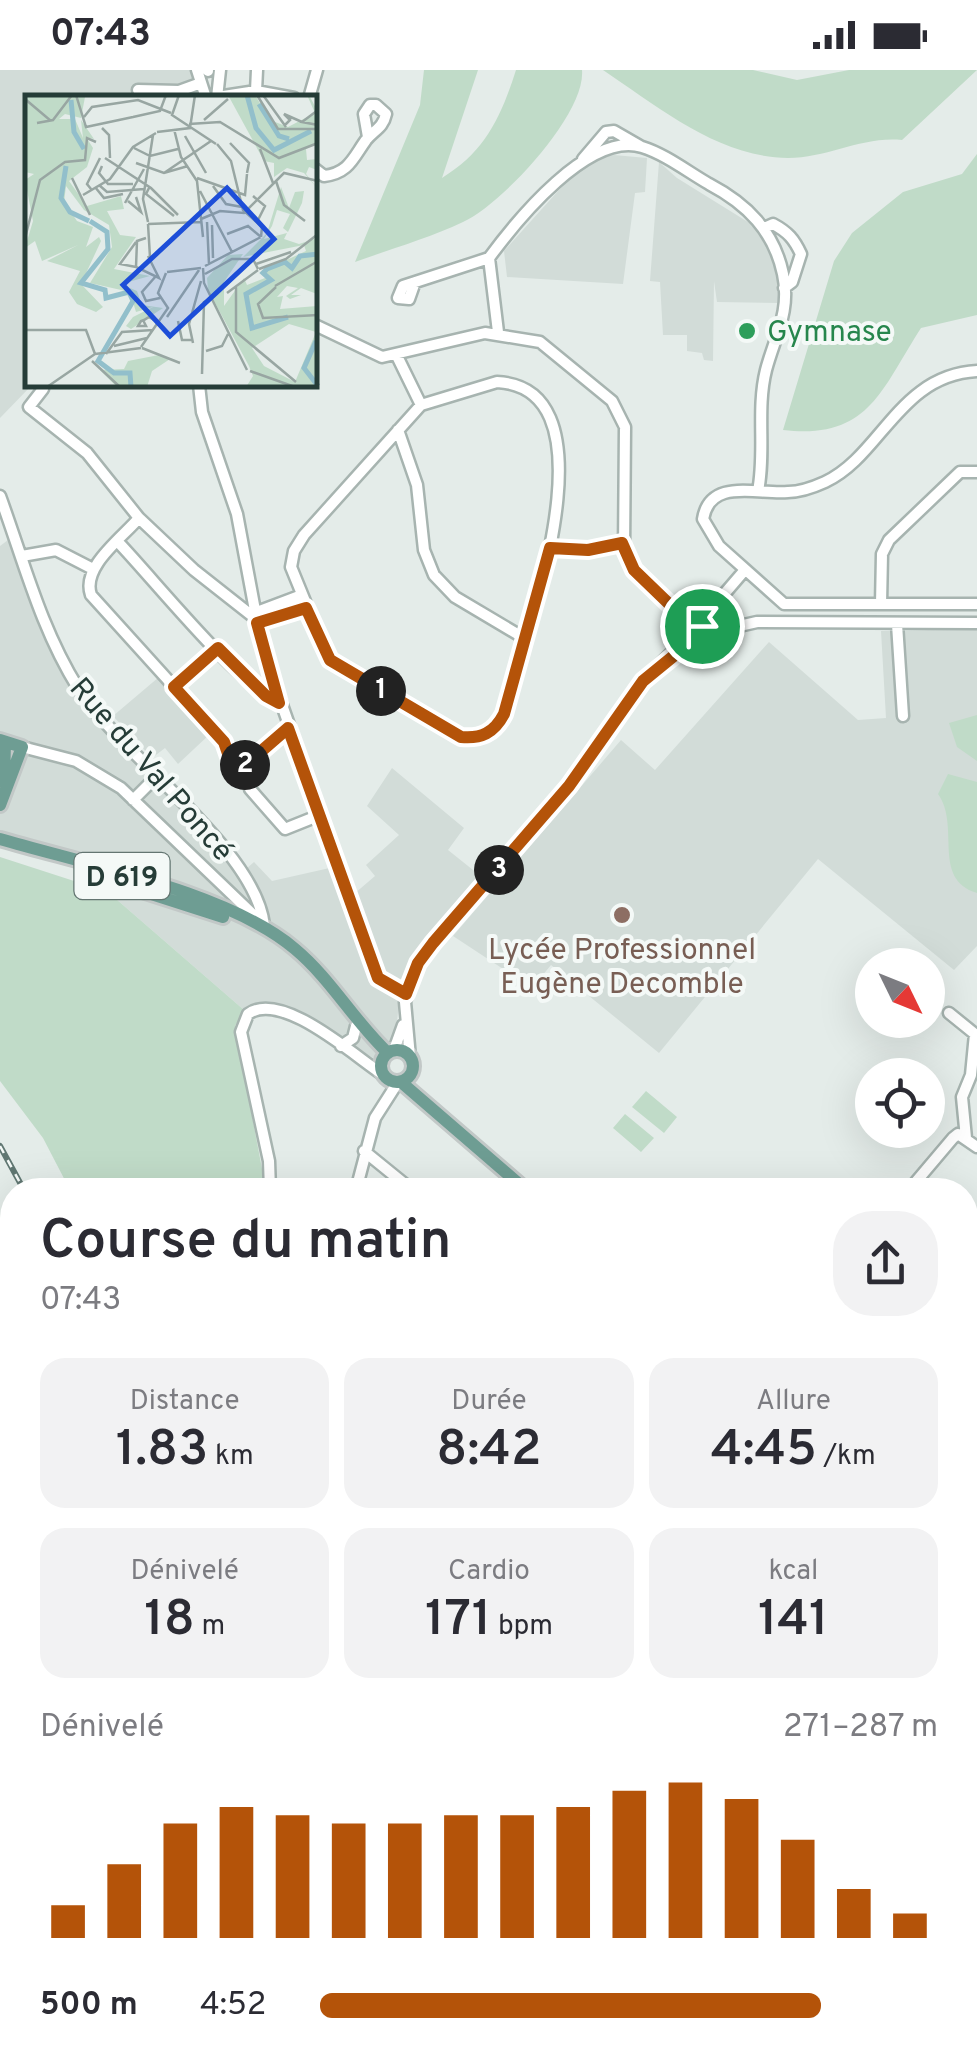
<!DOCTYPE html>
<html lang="fr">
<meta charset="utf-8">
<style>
body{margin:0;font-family:Overpass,sans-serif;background:#f2f2f3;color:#2b2b33;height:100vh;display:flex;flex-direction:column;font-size:38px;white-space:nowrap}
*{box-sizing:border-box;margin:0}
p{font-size:32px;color:#7c7c81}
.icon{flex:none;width:55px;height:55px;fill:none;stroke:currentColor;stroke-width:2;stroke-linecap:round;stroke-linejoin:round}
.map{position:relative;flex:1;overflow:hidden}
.drawer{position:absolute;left:0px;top:1108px;width:978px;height:888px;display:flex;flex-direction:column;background:#fff;border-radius:40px 40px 0 0;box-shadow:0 10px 40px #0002}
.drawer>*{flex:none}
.needle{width:65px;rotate:133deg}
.buttons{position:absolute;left:855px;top:878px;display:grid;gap:20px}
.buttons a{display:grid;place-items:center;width:90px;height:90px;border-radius:50%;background:#fff;box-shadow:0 10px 40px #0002;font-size:50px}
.pin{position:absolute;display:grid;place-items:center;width:85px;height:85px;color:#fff;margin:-42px;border:5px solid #fff;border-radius:50%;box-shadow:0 2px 10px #0007}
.km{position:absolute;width:50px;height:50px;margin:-25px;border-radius:50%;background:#222;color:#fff;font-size:28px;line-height:50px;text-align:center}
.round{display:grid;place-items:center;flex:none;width:105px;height:105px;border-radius:40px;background:#f2f2f3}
.summary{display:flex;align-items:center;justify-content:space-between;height:170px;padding:0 40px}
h1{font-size:55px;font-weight:600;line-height:75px}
.figures{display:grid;grid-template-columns:repeat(3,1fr);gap:15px;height:170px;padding:10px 40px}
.figures div{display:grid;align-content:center;border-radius:25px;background:#f2f2f3;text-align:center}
.figures b{font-size:50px;font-weight:600}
.figures small{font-size:28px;font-weight:400}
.figures p{font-size:28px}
.chart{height:280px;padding:20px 40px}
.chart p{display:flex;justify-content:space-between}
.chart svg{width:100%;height:180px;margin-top:10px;stroke:#b45309;stroke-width:6}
ul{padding:0 40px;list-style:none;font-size:32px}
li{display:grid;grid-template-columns:160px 120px 1fr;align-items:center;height:75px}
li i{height:25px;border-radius:12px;background:#b45309}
.status{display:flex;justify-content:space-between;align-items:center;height:70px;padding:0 50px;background:#fff;direction:ltr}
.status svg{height:28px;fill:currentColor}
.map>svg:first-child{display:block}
.built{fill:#d2dcd8}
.green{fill:#c0dbc8}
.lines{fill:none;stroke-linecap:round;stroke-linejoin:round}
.minor-casing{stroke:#a7b4b0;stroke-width:15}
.major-casing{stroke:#c2c8c7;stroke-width:18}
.minor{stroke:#fff;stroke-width:10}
.major{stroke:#6e9d93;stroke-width:12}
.rail-casing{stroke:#607772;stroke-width:6}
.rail{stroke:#f4f9f7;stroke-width:2.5;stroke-dasharray:8;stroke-linecap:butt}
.route-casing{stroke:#fff;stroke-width:20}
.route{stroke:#b45309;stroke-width:12}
.leisure-dot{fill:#2e9e5b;stroke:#f4f9f7;stroke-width:4}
.education-dot{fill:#8d6e63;stroke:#f4f9f7;stroke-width:4}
.labels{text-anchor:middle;stroke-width:8;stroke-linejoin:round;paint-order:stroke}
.shield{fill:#f4f9f7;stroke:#637571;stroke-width:2.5}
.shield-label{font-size:28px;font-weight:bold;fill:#253c37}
.leisure-label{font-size:30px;fill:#27864d;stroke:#f4f9f7;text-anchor:start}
.street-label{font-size:30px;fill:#253c37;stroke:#f4f9f7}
.education-label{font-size:30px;fill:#785e54;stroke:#f4f9f7}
.inset-river{fill:none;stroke:#92bfcb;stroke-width:5}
.inset-road{fill:none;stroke:#98a6a2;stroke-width:2.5}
.view{fill:#1d4ed8;fill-opacity:0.15;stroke:#1d4ed8;stroke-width:5}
.inset-edge{fill:none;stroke:#253c37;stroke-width:5}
</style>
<div class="status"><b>07:43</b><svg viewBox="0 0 49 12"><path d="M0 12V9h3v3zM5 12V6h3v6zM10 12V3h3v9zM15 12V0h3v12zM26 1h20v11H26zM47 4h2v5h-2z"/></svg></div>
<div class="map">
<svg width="977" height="1993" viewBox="0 0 977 1993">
<rect width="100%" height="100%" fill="#e4ece9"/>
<path class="built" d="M0 0H192L193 14 181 27 28 28V315H32L0 348Z
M614 85 647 88 645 122 635 123 623 214 507 207 504 181 568 110 593 89Z
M659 92 677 108 756 157 776 192 780 233 717 232 714 211 713 291 704 290 702 283 687 281V265H663L660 212 650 211Z
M12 467 56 575 88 623 246 799 254 792 272 811 343 795 354 824 375 806 366 795 399 765 367 736 392 698 464 758 448 780 483 808 422 877 402 907 395 969 373 988 300 943 273 933 259 932 244 940 108 822 87 795 0 767V476Z
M977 559V876L954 900 818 789 659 983 551 895 532 918 453 866 621 670 655 700 769 572 858 650 886 648 881 561Z
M159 607 210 664 178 694 165 678 152 688 113 646Z"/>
<path class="green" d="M424 0H478L442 108C485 82 501 47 516 0H582C586 44 502 134 463 152 429 168 391 179 355 192L420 35Z
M603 0H753L797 10 849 0H977L902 70C862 66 828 88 788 88 718 87 660 38 603 0Z
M977 84V245L921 258C881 320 869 370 783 360L834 191 852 163 903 122 962 104Z
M977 645V691L957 677 949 653Z
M948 704 977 712V823C931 809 961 756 938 724Z
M0 787 108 822 244 940 235 956 266 1120H70L43 1068 0 1011Z
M646 1021 677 1047 664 1063 632 1037Z
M625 1044 654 1068 641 1082 613 1058Z
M12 1578V1763L0 1762V1588Z"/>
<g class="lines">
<defs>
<path id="minor" d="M197 0 206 28
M207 0 208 1
M138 20 179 21 201 13
M256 21 257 0
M217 27 256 21 294 28
M217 28 220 0
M309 28 317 0
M583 89 606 62 614 61 640 76
M315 99 324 106C349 103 353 88 366 70 374 60 383 58 386 44L376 35H370L364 44 368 67
M764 158 773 154C788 162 794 169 801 184L792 212 784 218
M415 212 409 229 398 228 403 216 489 188
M315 255 382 287 485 263 540 272 612 331 625 357 624 481 643 511 694 557
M498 262 489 188C517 150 589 61 642 77 665 84 688 102 709 114 747 134 774 161 783 204 791 241 775 266 766 300 756 340 766 381 758 421
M397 286 421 335
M977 301C899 305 881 386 825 412 814 417 799 422 788 422 758 425 710 407 703 449L719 476 784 534H977
M497 312C622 318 522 577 503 644 494 663 481 669 461 667L329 590 291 497 294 481 304 465 421 335Z
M199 315 202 342 237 444 262 578 378 908 406 925
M43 319 29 337 87 383 139 448 194 500 255 548
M398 360 417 415 424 480 434 505 455 527 524 568
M0 426C24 492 41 559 78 618 120 684 257 780 264 856
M139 448C122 468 81 497 91 525L224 672 243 712
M118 472C157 513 233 609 279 633
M550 477 588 480 623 473
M22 486 56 480 93 499
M881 534 882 484 889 470 960 402H977
M254 543 302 525
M257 553 306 538
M897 554 903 646
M690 565a9 9 0 1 1 18 0a9 9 0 1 1-18 0Z
M702 556 707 544 744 501
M708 563 757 552 977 553
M174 617 217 578
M22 677 76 691 121 718 264 855
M235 704 287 658
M250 719 285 759 320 745
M133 730 158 705
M949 943 975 964 971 1005 962 1027 966 1068
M341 976 353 968 356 956
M394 980 403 955
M410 987 405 932 418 893 569 716 643 611 669 585 692 571
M364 1081 412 1120
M270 1120 269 1091 241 962 248 944C281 920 352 984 382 1004
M356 1120 375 1048 398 1012
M909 1120 953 1068 958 1064 977 1077
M965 1278 977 1288
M965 1304 977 1290
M965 1348 977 1357
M0 1355 6 1312
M0 1416 6 1429 0 1448
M0 1578 12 1567
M965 1620 977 1626
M965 1843 977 1845
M970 1953 977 1970
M965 1976 977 1979
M249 1982H275
M658 1982 677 1993
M291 1993 339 1983
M546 1993 548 1982
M716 1993H717
M917 1993 929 1982"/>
<path id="major" d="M0 670 22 677 0 735
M4 713 5 672
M0 769C85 794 230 823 295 879 331 909 354 951 388 983
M142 821 223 847
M381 996a16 16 0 1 1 32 0a16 16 0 1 1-32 0Z
M401 1012 526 1120
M965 1480 977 1489"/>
</defs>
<use href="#minor" class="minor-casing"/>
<use href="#major" class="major-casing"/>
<use href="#minor" class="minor"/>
<use href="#major" class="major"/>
<defs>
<path id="rail" d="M0 1076 24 1120
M148 1982 151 1993"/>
</defs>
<use href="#rail" class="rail-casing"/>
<use href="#rail" class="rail"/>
</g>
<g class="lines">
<defs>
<path id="route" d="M622 473 634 500 694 558H705L708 569 700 574 692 571 643 611 569 716 433 873 418 893 406 924 378 908 288 658 235 704 224 672 174 617 218 578 266 626 279 633 257 553 306 538 330 590 461 667C481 669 494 663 504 644L550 478 588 480Z"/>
</defs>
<use href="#route" class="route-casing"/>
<use href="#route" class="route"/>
</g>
<circle class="leisure-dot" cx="747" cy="261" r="10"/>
<circle class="education-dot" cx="622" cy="845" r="10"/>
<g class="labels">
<rect class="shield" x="74.5" y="783" width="95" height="46" rx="8"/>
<g class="shield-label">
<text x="122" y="816">D 619</text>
</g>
<g class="leisure-label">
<text x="767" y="271">Gymnase</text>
</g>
<g class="street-label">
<text transform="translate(152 699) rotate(49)" y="10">Rue du Val Poncé</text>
</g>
<g class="education-label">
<text x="622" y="889">Lycée Professionnel<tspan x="622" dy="34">Eugène Decomble</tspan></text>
</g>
</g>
<g transform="translate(25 25)">
<rect width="292" height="292" fill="#e4ece9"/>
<path d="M0 0 60 2 56 23 40 19 34 24H50L58 43 56 25 69 44 61 42 68 53 62 72 44 86 62 111 96 101 99 114 82 116 95 140 111 142 89 174 125 181 96 189 112 196 117 210 138 213 106 234 101 231 108 222 128 212 111 217 105 197 65 188 87 152 84 130 59 115 41 91 39 107 52 126 68 132 61 152 74 142 76 146 56 189 78 212 71 217 52 209 44 197 55 176 22 166 53 150 17 166 10 146 0 153 8 126 0 85 9 79 0 77ZM203 0H230L245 25 263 32 290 18 282 0H292L285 2 292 15V48L281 54 282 65 292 64V75L284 72 281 79 292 93 279 78 262 73 249 82V68L239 66ZM256 92 264 113 270 97 279 96 277 108 263 137 258 133 265 119 252 115 247 131 239 144 262 138 259 144 274 149 292 143V199L276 193 266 200H276L265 204 261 201 273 193 262 191 252 202 258 201 255 214 292 211V292H221L228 281 224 271 183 195 182 183 203 160 218 159 199 187V211L219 183 222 190 240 183 242 174 281 156 279 150 218 162 242 138ZM264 229 291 237 270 287 239 271 227 253ZM134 260 145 264 127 276 122 292H92L75 275 99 274 103 266Z" fill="#c0dbc8" fill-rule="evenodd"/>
<path class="inset-river" d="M222 0 231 33 249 55 286 36M46 5 49 37 59 54M234 9 254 41 264 44M41 71 36 103 45 117 64 126M65 126 82 137 83 154 56 188 80 195 81 203 104 197 108 206 73 266 89 278H105L106 292M263 222 227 233 221 199 246 185 238 178 242 174 260 167 267 173 275 161 293 159M291 246 279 273 293 291"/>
<path class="inset-road" d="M51 0 61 32 108 22M154 0 147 20 191 49M232 0 253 34H293M238 0 261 32M0 4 26 26M293 15 277 27 293 30M59 22 67 12 113 5 146 18M108 22 135 16 141 0M179 25 203 4M12 28 28 25 47 0M164 29 195 27 254 63 293 48M260 30 265 25 259 19 277 27M77 33 84 40 85 63M149 34 156 62 172 86 178 142M132 37 165 33 170 0M160 41 181 78M205 48 224 68 222 78M192 49 206 66 218 115 237 132 236 142M109 53 125 61 153 54M235 54 248 88M80 63 126 93 153 120M111 68 139 78 163 71M77 71 74 78 83 89H108M139 78 186 46M47 83 65 120M172 83 220 100 222 79M251 86 259 110 280 126M74 90 82 97 119 94M188 91 201 109 217 112M70 92 79 103 98 99M124 93 121 99 149 121M66 94 62 89 75 63M175 96 207 157M58 100 85 84 108 52 131 38M228 101 240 111 232 127M103 106 116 117 111 102M100 108 119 74M176 124 195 116 219 118 259 78 293 86M123 127 118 104 128 40M182 127 184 169M123 129 125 162M123 129 176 127M187 130 188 163M202 139 223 131 236 142M0 143 15 85 40 67 60 65 62 43 71 47M121 143 112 146 111 172 134 183 123 161M111 147 95 169 111 172M231 169 266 157M180 171 236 142M178 173 179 188 222 275M234 174 261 164 293 139M142 177 176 173M180 179 207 164H228L233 174M131 181 117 197 121 206 135 203M250 191 293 166M211 192V237L271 287M251 192 233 209 238 223 293 220M202 198 233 175M142 222 174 175M118 225 121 231H113L116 226 119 225 124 222 129 225M153 226 157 245H168M0 235H61L70 259M168 248 164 229 176 186M89 251 122 243M116 252 143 213 133 198 141 178M117 253 155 268M181 256 197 251 203 239M70 259 116 253M81 259 97 237 128 235M67 266 95 292M225 276 270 292M177 279 179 207 186 204M22 292 70 259"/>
<path class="view" d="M202 93 249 144 145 241 98 190Z"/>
<rect width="292" height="292" class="inset-edge"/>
</g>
</svg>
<div class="buttons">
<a><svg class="needle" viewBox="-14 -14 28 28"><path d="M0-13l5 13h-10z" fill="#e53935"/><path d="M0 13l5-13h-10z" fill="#7c7c81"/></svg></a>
<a><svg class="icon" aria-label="locate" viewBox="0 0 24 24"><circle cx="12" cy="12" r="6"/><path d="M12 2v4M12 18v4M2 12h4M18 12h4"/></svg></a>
</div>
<div class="pin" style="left:702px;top:556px;background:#1e9e55"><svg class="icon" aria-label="arrive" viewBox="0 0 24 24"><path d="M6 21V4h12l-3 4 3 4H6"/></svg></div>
<b class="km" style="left:381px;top:621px">1</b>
<b class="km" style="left:245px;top:695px">2</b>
<b class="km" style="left:499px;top:800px">3</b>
<section class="drawer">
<div class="summary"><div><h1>Course du matin</h1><p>07:43</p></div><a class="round"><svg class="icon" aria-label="share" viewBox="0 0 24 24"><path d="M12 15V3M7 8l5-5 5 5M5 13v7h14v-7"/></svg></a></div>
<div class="figures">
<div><p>Distance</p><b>1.83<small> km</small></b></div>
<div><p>Durée</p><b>8:42</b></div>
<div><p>Allure</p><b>4:45<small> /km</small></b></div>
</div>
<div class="figures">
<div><p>Dénivelé</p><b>18<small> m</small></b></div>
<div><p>Cardio</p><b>171<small> bpm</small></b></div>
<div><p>kcal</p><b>141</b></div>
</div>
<div class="chart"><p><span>Dénivelé</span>271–287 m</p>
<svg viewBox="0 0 160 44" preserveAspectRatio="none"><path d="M5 44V36M15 44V26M25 44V16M35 44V12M45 44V14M55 44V16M65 44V16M75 44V14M85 44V14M95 44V12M105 44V8M115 44V6M125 44V10M135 44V20M145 44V32M155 44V38"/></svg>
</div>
<ul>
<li><b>500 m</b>4:52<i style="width:81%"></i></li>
</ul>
</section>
</div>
